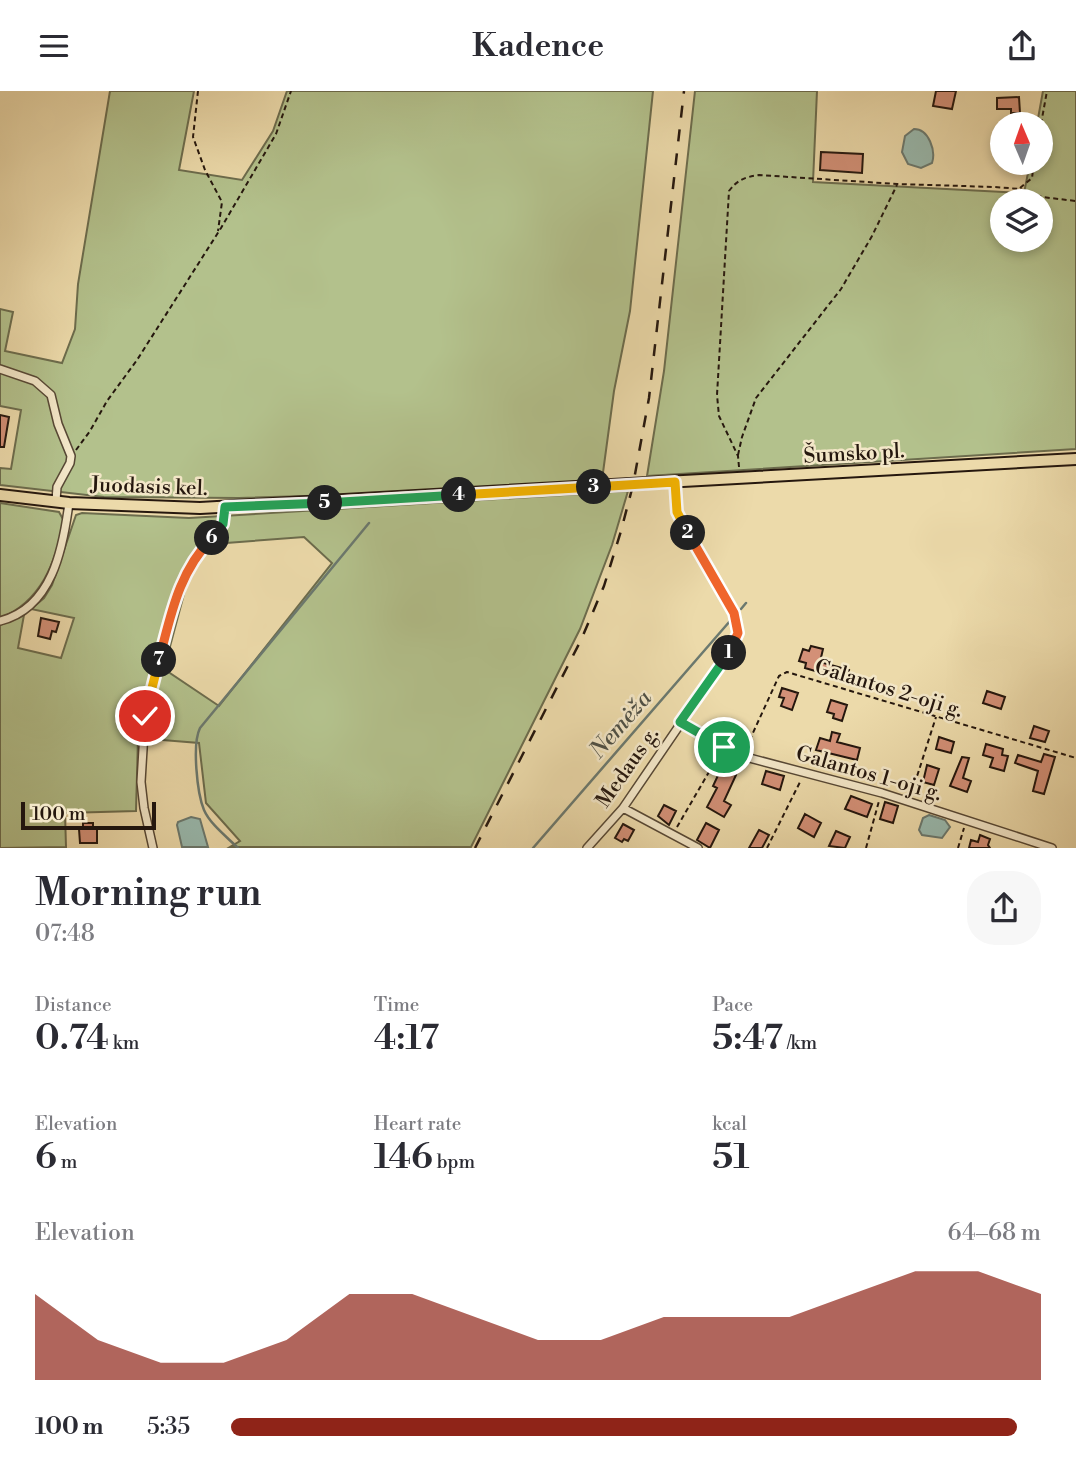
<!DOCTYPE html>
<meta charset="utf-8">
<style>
body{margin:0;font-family:"Libre Bodoni",serif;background:#f7f7f7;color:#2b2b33;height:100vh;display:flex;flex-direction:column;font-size:26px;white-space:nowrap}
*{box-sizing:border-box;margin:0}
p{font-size:23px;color:#7c7c81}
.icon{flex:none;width:38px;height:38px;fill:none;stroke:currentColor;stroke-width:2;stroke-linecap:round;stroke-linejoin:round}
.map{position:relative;height:757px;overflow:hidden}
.details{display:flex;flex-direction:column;background:#fff;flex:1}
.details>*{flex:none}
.needle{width:46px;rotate:358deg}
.controls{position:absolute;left:990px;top:21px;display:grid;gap:14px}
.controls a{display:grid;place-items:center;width:63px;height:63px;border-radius:50%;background:#fff;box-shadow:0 4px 10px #0003;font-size:35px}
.scale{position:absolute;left:21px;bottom:18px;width:135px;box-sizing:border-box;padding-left:7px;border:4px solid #25170e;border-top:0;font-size:19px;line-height:24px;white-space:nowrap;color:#25170e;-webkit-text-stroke:5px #f3e7c8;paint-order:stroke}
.pin{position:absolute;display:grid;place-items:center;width:60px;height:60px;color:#fff;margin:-30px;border:4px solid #fff;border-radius:50%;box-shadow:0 2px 7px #0007}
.km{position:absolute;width:35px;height:35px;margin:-18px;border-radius:50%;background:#222;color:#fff;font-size:19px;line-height:35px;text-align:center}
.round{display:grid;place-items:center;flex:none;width:74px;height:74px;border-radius:28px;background:#f7f7f7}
.headline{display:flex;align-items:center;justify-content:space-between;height:119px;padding:0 35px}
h1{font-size:38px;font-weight:600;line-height:52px}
.figures{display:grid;grid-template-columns:repeat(3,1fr);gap:10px;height:119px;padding:7px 35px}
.figures div{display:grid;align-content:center}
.figures b{font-size:35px;font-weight:600}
.figures small{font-size:19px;font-weight:400}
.figures p{font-size:19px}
.chart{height:196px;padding:14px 35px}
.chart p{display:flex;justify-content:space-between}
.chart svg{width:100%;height:126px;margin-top:7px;fill:#8f2418;opacity:.7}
ul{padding:0 35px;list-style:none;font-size:23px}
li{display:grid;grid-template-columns:112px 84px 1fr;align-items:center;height:52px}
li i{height:18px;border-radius:9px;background:#8f2418}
header{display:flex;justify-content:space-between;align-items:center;height:91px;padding:0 35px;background:#fff;font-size:32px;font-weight:600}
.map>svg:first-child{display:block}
.green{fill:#b3c18c;stroke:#6c6c4d;stroke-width:2;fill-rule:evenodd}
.water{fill:#99baaf;stroke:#6b796f;stroke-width:2}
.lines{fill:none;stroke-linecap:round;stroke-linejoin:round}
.stream{stroke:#6b796f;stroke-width:2.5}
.building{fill:#d39077;stroke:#25170e;stroke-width:2}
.minor-casing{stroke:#574835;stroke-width:10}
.primary-casing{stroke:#25170e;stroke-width:14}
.path{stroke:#25170e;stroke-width:2;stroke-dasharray:5 3.5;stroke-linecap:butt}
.minor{stroke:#f3e7c8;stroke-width:7}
.primary{stroke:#ecdaaa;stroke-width:10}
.rail{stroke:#25170e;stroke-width:2.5;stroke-dasharray:12 12;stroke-linecap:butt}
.split-1-casing{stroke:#fff;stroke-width:14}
.split-2-casing{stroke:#fff;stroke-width:14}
.split-3-casing{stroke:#fff;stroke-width:14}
.split-4-casing{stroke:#fff;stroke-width:14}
.split-5-casing{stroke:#fff;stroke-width:14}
.split-6-casing{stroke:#fff;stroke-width:14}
.split-7-casing{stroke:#fff;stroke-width:14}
.split-8-casing{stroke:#fff;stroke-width:14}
.split-1{stroke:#22a559;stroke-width:9}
.split-2{stroke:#f0652b;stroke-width:9}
.split-3{stroke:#f5b400;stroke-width:9}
.split-4{stroke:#f5b400;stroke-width:9}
.split-5{stroke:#22a559;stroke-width:9}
.split-6{stroke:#22a559;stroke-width:9}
.split-7{stroke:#f0652b;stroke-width:9}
.split-8{stroke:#f5b400;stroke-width:9}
.labels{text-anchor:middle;stroke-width:5;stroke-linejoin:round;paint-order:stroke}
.street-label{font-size:21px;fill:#25170e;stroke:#f3e7c8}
.water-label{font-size:23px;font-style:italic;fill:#4e5046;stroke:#f3e7c8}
</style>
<header><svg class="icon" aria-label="menu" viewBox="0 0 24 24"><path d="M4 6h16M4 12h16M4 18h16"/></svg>Kadence<svg class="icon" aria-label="share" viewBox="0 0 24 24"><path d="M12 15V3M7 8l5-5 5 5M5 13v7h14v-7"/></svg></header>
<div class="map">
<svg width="1076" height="757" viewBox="0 0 1076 757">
<rect width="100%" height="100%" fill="#ecdaaa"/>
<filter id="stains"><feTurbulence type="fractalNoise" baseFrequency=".00286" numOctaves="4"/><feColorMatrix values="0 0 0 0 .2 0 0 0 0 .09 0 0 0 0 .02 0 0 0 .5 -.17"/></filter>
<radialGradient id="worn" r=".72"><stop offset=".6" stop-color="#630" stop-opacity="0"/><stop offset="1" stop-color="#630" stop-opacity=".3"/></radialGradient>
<path class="green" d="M110 0H194L179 79 242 89 273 40 287 0H653L630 220 614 300 602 389 373 403 239 407 104 406 0 394V377L11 378 21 319 0 315V218L13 221 5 260 62 272 75 238 78 193Z
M695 0H817L813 91 1024 102 1030 72H1041V33H1037L1043 0H1076V358L647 385 664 280ZM1003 110H1041V149H1003Z
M628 400 612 454 580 538 471 756H230L240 750 206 712 199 652 138 647 136 720 65 722 66 756 0 757V534L24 524 18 557 61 567 74 527 31 518 44 507 52 494 76 424 82 422 189 427ZM304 446 332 472 219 615 164 578 188 488 198 470 213 453Z
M0 412 59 421 64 430C56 471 41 511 0 527Z"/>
<path class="water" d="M914 38C929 38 936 60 932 72L921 77 908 73 902 61 905 45Z
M929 724 945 729 950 736 942 747 922 744 919 739 923 727Z
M191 726 200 728 208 756H182L177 734 178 731Z"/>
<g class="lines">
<path class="stream" d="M741 518 746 512
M238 757C227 746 210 733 204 719 197 702 192 653 200 637L369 432
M533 757 730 530"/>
</g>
<path class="building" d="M936 0H956L952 18 933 15Z
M1019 6 1020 22H1011V18H997V7Z
M821 61 863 63 862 82 820 79Z
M0 324 9 326 4 356H0Z
M41 527 59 531 56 541 52 540 50 548 38 545Z
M811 555 823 558 820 571 849 579 846 589 805 577 806 572 799 570 803 558 809 560Z
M782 597 798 602 792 619 781 615 784 607 779 606Z
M987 600 1005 606 1001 618 983 612Z
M831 609 847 614 842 630 833 627 834 623 827 621Z
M1034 635 1049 640 1045 651 1030 647Z
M832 641 840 643 837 651 860 657 857 669 816 659 820 647 830 650Z
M939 646 954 651 951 662 936 658Z
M986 653 1003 658 1002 664 1008 665 1004 680 990 676 993 667 983 664Z
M1044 663 1055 666 1044 703 1033 700 1038 680 1015 672 1018 664 1041 671Z
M962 666 969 667 963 687 971 690 967 701 950 695Z
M927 674 939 678 934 694 923 691Z
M721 678 736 684 724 710 731 714 724 726 707 716 717 697 713 695Z
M766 680 784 685 780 699 762 693Z
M851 705 872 713 867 726 845 718Z
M885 711 898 715 893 732 880 728Z
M664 714 676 720 669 734 658 725Z
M805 723 821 732 814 746 798 737Z
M83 732H93V738H97V752H80L79 738H83Z
M706 732 719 739 710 757 697 749Z
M623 733 634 739 628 750 624 748 622 751 615 747Z
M759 739 769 744 762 757H749Z
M836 740 850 746 845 757 829 755Z
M980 744 990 748 988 754 990 757H969L971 749 978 751Z"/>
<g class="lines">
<defs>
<path id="minor" d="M0 278 35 290 51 304 58 333 71 365 70 372 57 396 56 410
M0 530C52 517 63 458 69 412
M680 630 724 656 742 665 882 702 1052 757
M623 717 698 757
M153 757 144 717 141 691 145 625 177 502 188 478 223 433 225 416
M587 757 623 717 735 553 738 542 735 522 680 429 675 410V392"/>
<path id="primary" d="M0 404 69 412 200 417 1076 368"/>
</defs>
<use href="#minor" class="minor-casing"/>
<use href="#primary" class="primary-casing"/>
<path class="path" d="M198 0 193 46 205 79 222 111 218 140
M1041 33 1047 0
M1020 97 1032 87 1034 72
M76 359 90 340 107 310 137 269 221 137 276 43 291 0
M738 364 742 346 756 307 841 198 872 145 897 94
M739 376 738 365 719 325 717 304 729 100C737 89 745 86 759 84L897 93 995 96 1020 98 1042 106 1076 110
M746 657 779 585 787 581 1076 667
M912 701 936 626
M677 736 720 662
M767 757 801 689
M866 757 879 710
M958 757 964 737"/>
<use href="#minor" class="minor"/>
<use href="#primary" class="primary"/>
<path class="rail" d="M475 757 581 549 604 495 621 440 633 394 649 307 684 0"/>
</g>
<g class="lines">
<defs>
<path id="split-1" d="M724 656 680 631 729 562"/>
<path id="split-2" d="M688 442 734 522 738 542 729 562"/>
<path id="split-3" d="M594 396 675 391 677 421 688 442"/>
<path id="split-4" d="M459 404 594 396"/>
<path id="split-5" d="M325 412 459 404"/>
<path id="split-6" d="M212 447 223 433 225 416 325 412"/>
<path id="split-7" d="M159 569C171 524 178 482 212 447"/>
<path id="split-8" d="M145 625 159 569"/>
</defs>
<use href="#split-1" class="split-1-casing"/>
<use href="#split-2" class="split-2-casing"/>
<use href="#split-3" class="split-3-casing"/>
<use href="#split-4" class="split-4-casing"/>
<use href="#split-5" class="split-5-casing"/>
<use href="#split-6" class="split-6-casing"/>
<use href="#split-7" class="split-7-casing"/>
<use href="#split-8" class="split-8-casing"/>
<use href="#split-1" class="split-1"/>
<use href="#split-2" class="split-2"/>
<use href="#split-3" class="split-3"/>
<use href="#split-4" class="split-4"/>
<use href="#split-5" class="split-5"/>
<use href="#split-6" class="split-6"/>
<use href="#split-7" class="split-7"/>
<use href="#split-8" class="split-8"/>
</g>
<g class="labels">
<g class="street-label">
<text transform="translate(854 362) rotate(-3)" y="7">Šumsko pl.</text>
<text transform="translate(149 395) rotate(2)" y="7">Juodasis kel.</text>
<text transform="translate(889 597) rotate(17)" y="7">Galantos 2-oji g.</text>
<text transform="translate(627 676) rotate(-55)" y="7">Medaus g.</text>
<text transform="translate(869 682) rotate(16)" y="7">Galantos 1-oji g.</text>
</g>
<g class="water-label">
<text transform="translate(620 633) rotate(-49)" y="8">Nemėža</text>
</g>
</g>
<rect width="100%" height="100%" filter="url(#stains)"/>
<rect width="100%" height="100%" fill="url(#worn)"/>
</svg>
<div class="controls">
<a><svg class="needle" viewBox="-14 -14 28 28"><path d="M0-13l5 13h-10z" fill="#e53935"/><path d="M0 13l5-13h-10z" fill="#7c7c81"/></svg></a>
<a><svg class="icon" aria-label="layers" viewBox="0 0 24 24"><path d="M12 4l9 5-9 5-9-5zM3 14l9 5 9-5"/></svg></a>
</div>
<div class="scale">100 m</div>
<div class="pin" style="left:724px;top:656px;background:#1e9e55"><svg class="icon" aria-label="arrive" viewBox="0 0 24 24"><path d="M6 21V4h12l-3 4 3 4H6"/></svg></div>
<div class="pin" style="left:145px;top:625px;background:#d93025"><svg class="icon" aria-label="check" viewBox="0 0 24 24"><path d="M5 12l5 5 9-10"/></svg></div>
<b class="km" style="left:729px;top:562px">1</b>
<b class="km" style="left:688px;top:442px">2</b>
<b class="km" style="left:594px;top:396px">3</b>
<b class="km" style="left:459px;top:404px">4</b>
<b class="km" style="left:325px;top:412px">5</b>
<b class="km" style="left:212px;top:447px">6</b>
<b class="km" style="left:159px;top:569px">7</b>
</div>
<section class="details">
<div class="headline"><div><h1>Morning run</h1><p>07:48</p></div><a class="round"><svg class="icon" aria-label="share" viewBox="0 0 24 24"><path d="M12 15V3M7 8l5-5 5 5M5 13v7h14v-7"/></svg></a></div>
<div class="figures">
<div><p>Distance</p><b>0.74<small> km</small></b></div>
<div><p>Time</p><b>4:17</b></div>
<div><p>Pace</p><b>5:47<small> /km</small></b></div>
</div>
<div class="figures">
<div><p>Elevation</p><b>6<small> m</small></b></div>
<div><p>Heart rate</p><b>146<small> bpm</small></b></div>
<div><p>kcal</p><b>51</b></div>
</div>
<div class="chart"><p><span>Elevation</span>64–68 m</p>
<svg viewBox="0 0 160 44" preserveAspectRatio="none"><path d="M0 44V14L10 30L20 38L30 38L40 30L50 14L60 14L70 22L80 30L90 30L100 22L110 22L120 22L130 14L140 6L150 6L160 14V44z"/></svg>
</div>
<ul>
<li><b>100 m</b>5:35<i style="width:97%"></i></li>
</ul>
</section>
